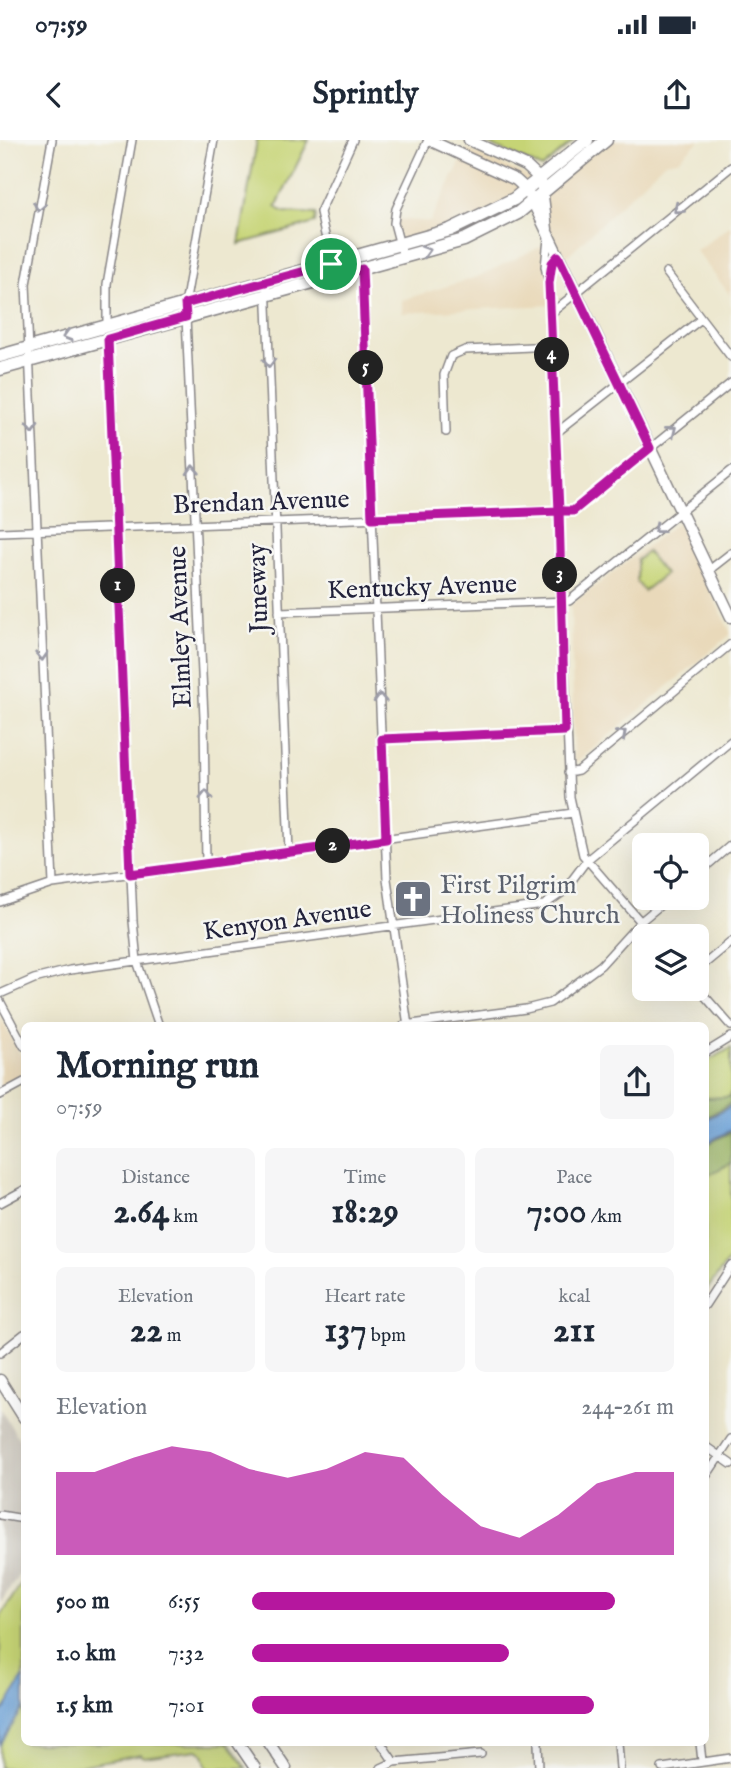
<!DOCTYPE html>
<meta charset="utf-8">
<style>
body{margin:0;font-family:"IM FELL English",serif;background:#f6f6f7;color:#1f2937;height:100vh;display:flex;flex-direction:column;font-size:26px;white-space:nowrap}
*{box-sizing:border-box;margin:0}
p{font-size:23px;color:#747a83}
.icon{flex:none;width:38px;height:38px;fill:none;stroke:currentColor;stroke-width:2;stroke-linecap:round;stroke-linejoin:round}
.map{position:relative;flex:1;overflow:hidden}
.sheet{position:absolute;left:21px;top:882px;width:688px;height:724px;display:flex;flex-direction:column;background:#fff;border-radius:10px;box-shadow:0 7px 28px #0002}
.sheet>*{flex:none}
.tools{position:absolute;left:632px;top:693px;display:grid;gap:14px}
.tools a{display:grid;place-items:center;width:77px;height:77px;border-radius:10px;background:#fff;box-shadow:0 7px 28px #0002;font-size:35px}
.pin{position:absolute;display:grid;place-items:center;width:60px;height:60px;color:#fff;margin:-30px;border:4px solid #fff;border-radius:50%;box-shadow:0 2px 7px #0007}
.km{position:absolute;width:35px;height:35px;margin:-18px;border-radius:50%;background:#222;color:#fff;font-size:19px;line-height:35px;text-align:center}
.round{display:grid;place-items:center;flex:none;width:74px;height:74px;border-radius:10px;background:#f6f6f7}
.overview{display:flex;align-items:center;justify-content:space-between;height:119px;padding:0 35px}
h1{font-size:38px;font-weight:700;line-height:52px}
.stats{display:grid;grid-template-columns:repeat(3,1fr);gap:10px;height:119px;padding:7px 35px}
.stats div{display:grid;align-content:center;border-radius:10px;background:#f6f6f7;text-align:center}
.stats b{font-size:35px;font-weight:700}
.stats small{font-size:19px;font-weight:400}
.stats p{font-size:19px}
.chart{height:196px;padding:14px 35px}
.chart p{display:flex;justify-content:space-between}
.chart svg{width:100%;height:126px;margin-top:7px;fill:#b5179e;opacity:.7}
ul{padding:0 35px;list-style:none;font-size:23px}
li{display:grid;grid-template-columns:112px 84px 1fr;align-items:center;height:52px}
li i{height:18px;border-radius:9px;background:#b5179e}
.status{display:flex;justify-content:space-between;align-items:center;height:49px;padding:0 35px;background:#fff;direction:ltr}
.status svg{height:19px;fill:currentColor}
header{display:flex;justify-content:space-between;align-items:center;height:91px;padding:0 35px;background:#fff;font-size:32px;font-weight:700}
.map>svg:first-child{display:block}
.built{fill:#e9d9ba}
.industrial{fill:#c9c3b8}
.green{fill:#c6d475;stroke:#747b58;stroke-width:2}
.forest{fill:#9cb666;stroke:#5f6c50;stroke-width:2}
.water{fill:#6ba1d8;stroke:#46628a;stroke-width:2}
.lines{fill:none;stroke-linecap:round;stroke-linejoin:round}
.street-casing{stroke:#888586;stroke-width:10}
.secondary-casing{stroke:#888586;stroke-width:13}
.primary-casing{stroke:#888586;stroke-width:15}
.street{stroke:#fff;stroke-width:7}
.secondary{stroke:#fff;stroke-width:10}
.primary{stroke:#fff;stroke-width:12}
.oneway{stroke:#9c9ca7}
.route-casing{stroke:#fff;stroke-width:14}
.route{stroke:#b5179e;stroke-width:9}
.labels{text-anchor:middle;stroke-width:5;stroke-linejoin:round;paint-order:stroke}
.street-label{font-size:26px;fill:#22223b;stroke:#f6f6f2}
.worship-label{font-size:26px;fill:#5b616d;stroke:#f6f6f2;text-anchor:start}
</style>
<div class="status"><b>07:59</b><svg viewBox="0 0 49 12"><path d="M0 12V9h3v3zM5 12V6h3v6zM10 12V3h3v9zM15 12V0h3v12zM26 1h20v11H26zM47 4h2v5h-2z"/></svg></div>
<header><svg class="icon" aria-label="back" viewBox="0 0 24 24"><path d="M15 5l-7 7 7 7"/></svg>Sprintly<svg class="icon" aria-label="share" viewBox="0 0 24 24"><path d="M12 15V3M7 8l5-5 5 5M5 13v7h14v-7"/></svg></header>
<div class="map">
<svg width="731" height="1628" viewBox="0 0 731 1628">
<rect width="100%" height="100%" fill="#f6f6f2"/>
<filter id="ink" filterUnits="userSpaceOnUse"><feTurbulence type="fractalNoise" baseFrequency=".0143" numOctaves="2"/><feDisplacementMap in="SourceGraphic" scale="14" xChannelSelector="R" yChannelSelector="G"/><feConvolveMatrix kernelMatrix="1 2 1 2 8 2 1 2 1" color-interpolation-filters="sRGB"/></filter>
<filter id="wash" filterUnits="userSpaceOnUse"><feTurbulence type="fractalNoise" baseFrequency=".00686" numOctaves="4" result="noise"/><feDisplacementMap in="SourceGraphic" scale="28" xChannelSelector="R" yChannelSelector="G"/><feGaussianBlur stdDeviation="1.57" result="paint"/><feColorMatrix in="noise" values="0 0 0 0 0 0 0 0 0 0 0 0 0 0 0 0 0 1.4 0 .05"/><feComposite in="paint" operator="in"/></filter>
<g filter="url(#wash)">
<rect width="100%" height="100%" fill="#ede8d0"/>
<path class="built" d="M574 0H700L678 20 665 22 560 123 557 116 549 117 551 165 402 173V160L477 137 550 102 530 56 469 89 401 111 394 79 430 82 467 9 546 44 583 11Z
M731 85V156L696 111Z
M678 382 731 494 577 622 574 620 571 465Z
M0 877 24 921V934L0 947Z"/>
<path class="industrial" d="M0 1269 24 1307V1426L0 1464Z"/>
<path class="green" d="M257 0H309L276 67 284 72 316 74 315 83 239 104Z
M479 0H574V1L542 28Z
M647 412 665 434 644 451 637 442V420Z
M731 908V1117L705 1152V922Z
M24 1440V1603H229L246 1628H207L203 1614 197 1610 143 1617 141 1614 68 1628H0V1476Z"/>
<path class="forest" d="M731 952V963L705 978V958L729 957Z
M731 992V1023L705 1037V1005Z"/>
<path class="water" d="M731 966V990L705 1004V980Z
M24 1537V1567L0 1605V1574C11 1563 15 1549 24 1537Z"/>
</g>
<g filter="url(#ink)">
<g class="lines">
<defs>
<path id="street" d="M52 0 26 144 53 744
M548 99 545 127 549 143
M558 116 552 123 549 143 570 657 583 715 653 796
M403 117 394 83 396 69 428 0
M362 129 387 739 408 886
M666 132 731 217
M334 136 320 72 353 0
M266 141 289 712
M185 165 214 0
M550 174 731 27
M186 177 204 578 206 723
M107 186V144L132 0
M108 198 133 781 137 821 159 886
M446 292 444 235 451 216 465 210 552 206
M556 293 701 179
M0 392 573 371 731 243
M708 431 731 413
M279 472 569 461 731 331
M382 599 565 591
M568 633 578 631 731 504
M696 735 731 705
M0 762 53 744 573 673
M696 831 731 802
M696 846 731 886
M0 854 34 839 70 830 544 765 563 752 587 720 731 601
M0 861 24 906
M404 885 526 869 550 863 601 825 640 782 669 758
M705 913 731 897
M0 955 24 942
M0 1063 24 1050
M705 1165 731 1125
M0 1213 24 1194
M705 1306 731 1324
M705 1338 731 1299
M0 1375 24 1379
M381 1603 394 1622
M538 1603 539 1628
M618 1603 620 1628
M700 1603 702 1621
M381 1628 394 1622 481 1614
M662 1628 731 1618"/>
<path id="secondary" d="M429 0 516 40 527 50 731 477
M469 0 526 26 541 40 547 89
M0 1240 24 1278
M238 1603 255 1628
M269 1603 286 1628"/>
<path id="primary" d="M0 216 450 90 514 59 587 0
M0 229 464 100 518 73 606 0"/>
</defs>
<use href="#street" class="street-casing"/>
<use href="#secondary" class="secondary-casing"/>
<use href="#primary" class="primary-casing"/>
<use href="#street" class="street"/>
<use href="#secondary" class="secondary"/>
<use href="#primary" class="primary"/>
</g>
<defs><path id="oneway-chevron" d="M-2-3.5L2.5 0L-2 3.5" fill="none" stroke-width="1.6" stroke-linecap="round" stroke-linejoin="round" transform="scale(1.75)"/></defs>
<g class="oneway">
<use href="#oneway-chevron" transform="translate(39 67) rotate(101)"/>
<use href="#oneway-chevron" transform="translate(678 69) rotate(140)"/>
<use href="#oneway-chevron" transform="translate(426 111) rotate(-16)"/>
<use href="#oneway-chevron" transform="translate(67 196) rotate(163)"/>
<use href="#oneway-chevron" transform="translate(269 223) rotate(88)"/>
<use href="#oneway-chevron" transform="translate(32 289) rotate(88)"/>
<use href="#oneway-chevron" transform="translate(672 290) rotate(-39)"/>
<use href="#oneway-chevron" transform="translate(193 330) rotate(-93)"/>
<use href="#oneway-chevron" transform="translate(658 389) rotate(142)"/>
<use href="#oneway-chevron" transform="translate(42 516) rotate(87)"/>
<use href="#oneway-chevron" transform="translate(380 558) rotate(-92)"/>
<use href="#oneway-chevron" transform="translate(622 594) rotate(-41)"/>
<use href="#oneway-chevron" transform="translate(206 655) rotate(-90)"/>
</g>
</g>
<g class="lines" filter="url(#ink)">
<defs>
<path id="route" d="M331 124 185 164 186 177 108 199 130 734 386 699 382 599 565 591 559 371H573L650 308 558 116 552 123 549 143 559 371 372 378 362 129 334 136 331 124"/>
</defs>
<use href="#route" class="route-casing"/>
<use href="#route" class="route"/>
</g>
<defs>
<symbol id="church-square" viewBox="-11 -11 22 22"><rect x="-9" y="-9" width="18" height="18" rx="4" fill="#6b7280" stroke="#f6f6f2"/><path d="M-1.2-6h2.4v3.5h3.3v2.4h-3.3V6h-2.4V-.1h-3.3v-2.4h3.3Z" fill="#fff"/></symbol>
</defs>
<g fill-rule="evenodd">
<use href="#church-square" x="391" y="737" width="44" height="44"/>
</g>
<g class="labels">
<g class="street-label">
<text transform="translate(261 361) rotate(-2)" y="9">Brendan Avenue</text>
<text transform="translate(422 446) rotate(-2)" y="9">Kentucky Avenue</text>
<text transform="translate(257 448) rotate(-92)" y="9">Juneway</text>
<text transform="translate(179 487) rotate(-92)" y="9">Elmley Avenue</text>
<text transform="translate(287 779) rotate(-8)" y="9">Kenyon Avenue</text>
</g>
<g class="worship-label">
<text x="440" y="753">First Pilgrim<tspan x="440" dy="30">Holiness Church</tspan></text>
</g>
</g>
</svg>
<div class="tools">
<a><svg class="icon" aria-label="locate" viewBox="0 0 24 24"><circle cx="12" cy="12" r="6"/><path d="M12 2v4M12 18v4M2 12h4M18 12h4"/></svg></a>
<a><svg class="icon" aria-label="layers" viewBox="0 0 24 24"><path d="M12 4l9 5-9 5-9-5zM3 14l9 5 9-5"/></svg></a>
</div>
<div class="pin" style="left:331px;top:124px;background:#1e9e55"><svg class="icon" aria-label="arrive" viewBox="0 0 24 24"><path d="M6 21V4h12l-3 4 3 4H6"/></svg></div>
<b class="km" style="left:118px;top:446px">1</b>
<b class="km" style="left:333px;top:706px">2</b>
<b class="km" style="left:560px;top:435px">3</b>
<b class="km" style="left:552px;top:215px">4</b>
<b class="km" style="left:366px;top:228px">5</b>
<section class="sheet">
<div class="overview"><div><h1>Morning run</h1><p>07:59</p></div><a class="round"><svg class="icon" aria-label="share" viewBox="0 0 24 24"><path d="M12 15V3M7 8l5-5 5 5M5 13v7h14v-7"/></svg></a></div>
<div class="stats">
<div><p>Distance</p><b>2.64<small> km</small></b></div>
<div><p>Time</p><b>18:29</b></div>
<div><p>Pace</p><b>7:00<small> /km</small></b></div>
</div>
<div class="stats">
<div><p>Elevation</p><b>22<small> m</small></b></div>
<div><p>Heart rate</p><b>137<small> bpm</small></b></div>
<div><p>kcal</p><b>211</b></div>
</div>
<div class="chart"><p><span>Elevation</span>244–261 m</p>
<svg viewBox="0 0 160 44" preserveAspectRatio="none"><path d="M0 44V15L10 15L20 10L30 6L40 8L50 14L60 17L70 14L80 8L90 10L100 23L110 34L120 38L130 30L140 19L150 15L160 15V44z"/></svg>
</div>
<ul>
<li><b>500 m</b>6:55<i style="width:86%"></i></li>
<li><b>1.0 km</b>7:32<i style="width:61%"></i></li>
<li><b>1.5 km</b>7:01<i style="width:81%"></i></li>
</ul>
</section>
</div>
